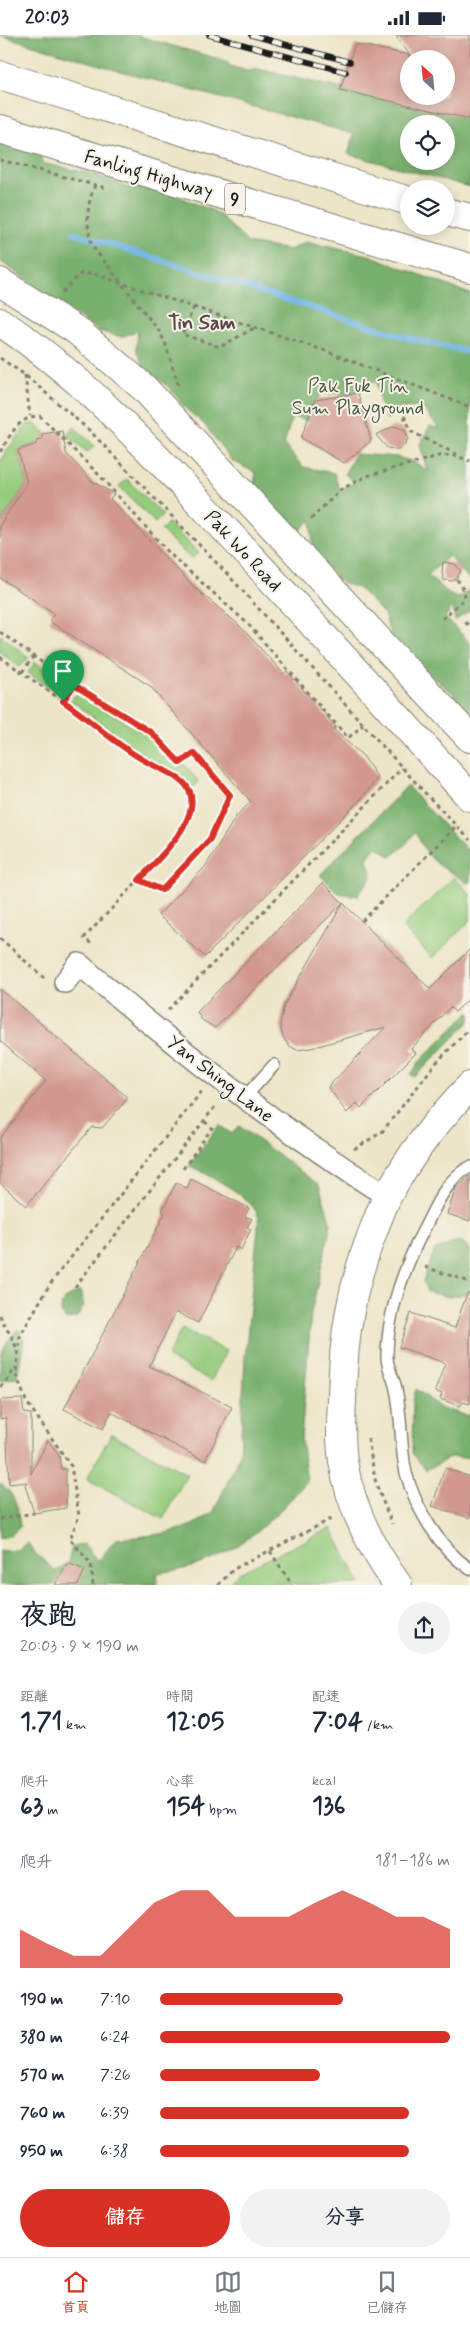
<!DOCTYPE html>
<html lang="zh-TW">
<meta charset="utf-8">
<style>
body{margin:0;font-family:Mynerve,"LXGW WenKai TC",sans-serif;background:#f2f2f3;color:#1f2937;height:100vh;display:flex;flex-direction:column;font-size:19px;white-space:nowrap}
*{box-sizing:border-box;margin:0}
p{font-size:16px;color:#747a83}
.icon{flex:none;width:28px;height:28px;fill:none;stroke:currentColor;stroke-width:2;stroke-linecap:round;stroke-linejoin:round}
.map{position:relative;height:1550px;overflow:hidden}
.drawer{display:flex;flex-direction:column;background:#fff;flex:1}
.drawer>*{flex:none}
.needle{width:32px;rotate:334deg}
.buttons{position:absolute;left:400px;top:15px;display:grid;gap:10px}
.buttons a{display:grid;place-items:center;width:55px;height:55px;border-radius:50%;background:#fff;box-shadow:0 2px 12px #0003;font-size:25px}
.pin{position:absolute;display:grid;place-items:center;width:42px;height:42px;color:#fff;margin:-51px -21px;border-radius:50% 50% 50% 0;rotate:-45deg;box-shadow:0 0 5px #0007}
.pin .icon{rotate:45deg}
.round{display:grid;place-items:center;flex:none;width:52px;height:52px;border-radius:26px;background:#f2f2f3}
.overview{display:flex;align-items:center;justify-content:space-between;height:85px;padding:0 20px}
h1{font-size:28px;font-weight:800;line-height:38px}
.metrics{display:grid;grid-template-columns:repeat(3,1fr);gap:8px;height:85px;padding:5px 20px}
.metrics div{display:grid;align-content:center}
.metrics b{font-size:25px;font-weight:800}
.metrics small{font-size:14px;font-weight:400}
.metrics p{font-size:14px}
.chart{height:140px;padding:10px 20px}
.chart p{display:flex;justify-content:space-between}
.chart svg{width:100%;height:90px;margin-top:5px;fill:#d93025;opacity:.7}
.cta{display:flex;gap:10px;margin-top:auto;padding:10px 20px}
.cta a{flex:1;height:58px;border-radius:30px;background:#d93025;color:#fff;font-size:20px;font-weight:800;line-height:58px;text-align:center}
.cta a+a{background:#f2f2f3;color:#1f2937}
ul{padding:0 20px;list-style:none;font-size:16px}
li{display:grid;grid-template-columns:80px 60px 1fr;align-items:center;height:38px}
li i{height:12px;border-radius:6px;background:#d93025}
.status{display:flex;justify-content:space-between;align-items:center;height:35px;padding:0 25px;background:#fff;direction:ltr}
.status svg{height:14px;fill:currentColor}
.tabs{display:flex;justify-content:space-around;align-items:center;height:70px;border-top:1px solid #e0e1e3;background:#fff;font-size:14px;color:#747a83}
.tabs a{display:grid;justify-items:center;gap:2px}
.tabs .active{color:#d93025}
.map>svg:first-child{display:block}
.green{fill:#96cc7e;stroke:#59744d}
.forest{fill:#78b06d;stroke:#4a6644;fill-rule:evenodd}
.lines{fill:none;stroke-linecap:round;stroke-linejoin:round}
.stream{stroke:#71b5e7;stroke-width:6}
.building{fill:#d2988f}
.lane-casing{stroke:#848072;stroke-width:14}
.street-casing{stroke:#848072;stroke-width:24}
.secondary-casing{stroke:#848072;stroke-width:30}
.highway-casing{stroke:#848072;stroke-width:30}
.path{stroke:#848072;stroke-width:3;stroke-dasharray:4 4;stroke-linecap:butt}
.lane{stroke:#fff;stroke-width:11}
.street{stroke:#fff;stroke-width:21}
.secondary{stroke:#fff;stroke-width:28}
.highway{stroke:#fff;stroke-width:28}
.rail-casing{stroke:#1c1c1c;stroke-width:5.5}
.rail{stroke:#f7f3e8;stroke-width:4;stroke-dasharray:11;stroke-linecap:butt}
.route-casing{stroke:#fff;stroke-width:10}
.route{stroke:#d93025;stroke-width:6}
.labels{text-anchor:middle;stroke-width:4;stroke-linejoin:round;paint-order:stroke}
.shield{fill:#f7f3e8;stroke:#5e5c59;stroke-width:1}
.shield-label{font-size:18px;font-weight:bold;fill:#1c1c1c}
.street-label{font-size:19px;fill:#1c1c1c;stroke:#f7f3e8}
.park-label{font-size:19px;fill:#475a3e;stroke:#f7f3e8}
.neighbourhood-label{font-size:20px;font-weight:bold;fill:#5c4744;stroke:#f7f3e8}
</style>
<div class="status"><b>20:03</b><svg viewBox="0 0 49 12"><path d="M0 12V9h3v3zM5 12V6h3v6zM10 12V3h3v9zM15 12V0h3v12zM26 1h20v11H26zM47 4h2v5h-2z"/></svg></div>
<div class="map">
<svg width="470" height="1550" viewBox="0 0 470 1550">
<rect width="100%" height="100%" fill="#f7f3e8"/>
<filter id="ink" filterUnits="userSpaceOnUse"><feTurbulence type="fractalNoise" baseFrequency=".02" numOctaves="2"/><feDisplacementMap in="SourceGraphic" scale="10" xChannelSelector="R" yChannelSelector="G"/><feConvolveMatrix kernelMatrix="1 2 1 2 8 2 1 2 1" color-interpolation-filters="sRGB"/></filter>
<filter id="wash" filterUnits="userSpaceOnUse"><feTurbulence type="fractalNoise" baseFrequency=".0096" numOctaves="4" result="noise"/><feDisplacementMap in="SourceGraphic" scale="20" xChannelSelector="R" yChannelSelector="G"/><feGaussianBlur stdDeviation="1.12" result="paint"/><feColorMatrix in="noise" values="0 0 0 0 0 0 0 0 0 0 0 0 0 0 0 0 0 1.4 0 .05"/><feComposite in="paint" operator="in"/></filter>
<g filter="url(#wash)">
<rect width="100%" height="100%" fill="#ece5c7"/>
<path class="green" d="M28 389H35L53 404 18 415 27 448 0 489V429L7 415Z
M74 392 95 411 87 417 67 400Z
M127 444 163 480 155 488 119 451Z
M168 488 199 518 191 524 161 495Z
M0 600 29 622 20 632 0 617Z
M35 627 68 651 61 660 28 638Z
M77 658 151 702 179 733 184 729 199 747 194 752 138 717 71 665Z
M454 842 470 859V886L432 923 402 892Z
M182 1293 226 1316 211 1346 167 1322Z
M111 1399 187 1439 163 1484 87 1444Z
M331 1493 361 1549H228L239 1538Z"/>
<path class="forest" d="M0 0H135L226 26 230 31 248 36 258 34 470 84V152L348 119 354 99 117 35ZM409 89H446V126H409Z
M0 97 39 114 42 128 97 140 129 153 152 151 218 178 248 208 290 215 305 207 369 220 470 259V545L449 521 428 540 449 559 458 563 470 554V575L455 586 453 572 445 582 470 608V685L453 658 418 632 391 602 384 579 358 553 342 548 314 520 311 485 298 498 282 484 273 469 253 456 256 438 231 425 204 389 186 374 170 353 144 333 136 314 138 295 122 302 98 296 0 226ZM376 346 380 369 387 385 398 373 422 372 439 394 430 391 420 409 427 436 415 427 397 422 355 419 345 439 354 448 340 455 334 438 303 432 284 410 292 382 309 386 320 358 352 359Z
M407 751 470 818V847L466 848C459 841 451 838 442 832 429 824 422 810 415 797L406 809 391 822 376 811 367 824 372 842 357 861 338 858 320 840Z
M470 976V986L415 1042 411 1040 419 1027Z
M219 1090 232 1099 239 1091 319 1150 331 1189 311 1278 301 1405 307 1446C277 1481 239 1518 195 1531 183 1535 169 1536 157 1538V1549L0 1550V1516L16 1515 28 1508 36 1519 55 1536 68 1528 72 1512 84 1509 98 1526 116 1504C150 1500 187 1500 214 1476L240 1420 245 1322 259 1183C253 1161 214 1144 195 1133L189 1131Z
M461 1206 470 1214V1258L449 1262 427 1257 423 1246 435 1214Z
M80 1256 84 1270 77 1282 66 1285 61 1277C62 1260 68 1264 80 1256Z
M18 1294 24 1305 17 1342 0 1346C0 1321 0 1312 18 1294Z
M416 1354 440 1372 467 1381 470 1378V1422L464 1423 451 1422 426 1435 412 1418 413 1366Z
M0 1448C16 1459 18 1474 20 1492L10 1501 0 1503Z"/>
<g class="lines">
<path class="stream" d="M74 198 412 304 470 317"/>
</g>
<g id="blocks">
<path class="building" d="M395 0H470V84L340 55 355 9 409 20V61H446V24H413Z
M358 358 371 406 344 428 301 403 315 365Z
M394 391 405 395 408 403 405 410 399 415 387 413 376 400Z
M62 396 66 418 92 446 114 459 110 464 196 554 238 589 284 639 287 636 336 692 333 694 363 721 378 743 360 765 205 922 158 880 205 832 237 780 251 767 150 651 49 586 54 578 0 543V490L27 448 18 415 37 409V405L42 404V399Z
M443 527 455 529 461 536 456 544 452 546 444 545 442 538Z
M323 848 343 868 215 993 202 985 197 977Z
M343 868 430 954 470 914V963L455 977 450 972 411 1014 416 1018 361 1073 357 1068 347 1078 328 1052 386 992 311 1013 297 1015 288 1010 283 1002 280 989 284 970Z
M0 954 128 1063 102 1093 92 1092 26 1171 0 1148V1103L46 1046 0 1006Z
M470 1141V1186L447 1179 456 1153Z
M191 1144 249 1173 245 1181 252 1184 247 1192 251 1194 241 1215 236 1212 198 1288 176 1277 149 1331 232 1372 205 1426 111 1377 103 1394 64 1374 165 1178 162 1176 176 1148 187 1153Z
M467 1258H470V1369L463 1367 460 1371 440 1364 442 1359 435 1356 445 1328 399 1312 411 1278 455 1293Z
M22 1364 24 1378 31 1379V1439L48 1405 59 1420 61 1434H66V1473L34 1478 25 1450 27 1447 9 1449 6 1383 0 1384V1365Z
M445 1433 470 1442V1483L432 1471Z
M68 1528 85 1535 78 1550H55Z"/>
</g>
</g>
<g filter="url(#ink)">
<use href="#blocks" fill-opacity="0" stroke="#848072" stroke-width="1"/>
<g class="lines">
<defs>
<path id="lane" d="M244 1063 274 1030
M470 1132C448 1143 438 1166 427 1188 406 1228 387 1276 387 1322 387 1333 394 1343 396 1354 402 1382 400 1411 406 1438 416 1474 439 1513 470 1534"/>
<path id="street" d="M65 947 79 929C177 1013 278 1093 387 1161"/>
<path id="secondary" d="M0 247 76 295 143 352 470 703
M0 287C79 339 139 404 204 472 294 567 382 665 470 762
M398 1550C371 1513 350 1471 343 1426 340 1406 341 1386 342 1365 343 1300 351 1252 375 1191 379 1181 383 1170 388 1160 410 1119 438 1084 470 1051"/>
<path id="highway" d="M0 40 409 166
M0 94 470 233
M446 177 470 183"/>
</defs>
<use href="#lane" class="lane-casing"/>
<use href="#street" class="street-casing"/>
<use href="#secondary" class="secondary-casing"/>
<use href="#highway" class="highway-casing"/>
<path class="path" d="M0 125 106 153
M95 150C86 172 86 188 92 211L159 296 165 307 179 353
M62 257 80 239H94L323 315 470 372
M194 272 182 299 220 312 254 293
M0 323 25 340 90 396 231 543 426 759 470 805
M25 340 30 381
M404 381 412 397 458 420
M0 417C11 400 18 381 40 381L99 440 171 520 247 588 348 703 363 690
M311 484 340 455 367 441 442 420 457 421 470 426
M442 584 465 563 464 555 456 543
M465 587 470 592
M0 597 83 657 152 698 180 728 194 718 230 760 210 804 162 855 139 845
M0 622 87 683 138 722 182 746 190 759 188 780 178 803 84 903 93 910
M22 637 34 621
M63 666 74 650
M362 886 457 790
M0 903 44 943
M168 975 402 733
M354 1114 382 1097 436 1028 470 993
M183 1134 212 1093 204 1086
M425 1232 470 1247
M75 1252 217 1069
M0 1280C5 1296 14 1299 17 1317
M0 1352 8 1344 15 1333
M368 1404 376 1449 392 1489
M0 1484 34 1478
M270 1516 292 1550
M93 1550 91 1529 70 1504 79 1481 71 1431 26 1366 16 1339 20 1301 50 1249 202 1056
M218 1550 234 1534 333 1483"/>
<use href="#lane" class="lane"/>
<use href="#street" class="street"/>
<use href="#secondary" class="secondary"/>
<use href="#highway" class="highway"/>
<defs>
<path id="rail" d="M209 0 346 37
M251 0 350 27"/>
</defs>
<use href="#rail" class="rail-casing"/>
<use href="#rail" class="rail"/>
</g>
</g>
<g class="lines" filter="url(#ink)">
<defs>
<path id="route" d="M74 650 152 698 180 728 194 718 230 760 210 804 162 855 139 845C156 826 213 775 183 747 171 737 153 731 140 723 113 707 89 684 63 666Z"/>
</defs>
<use href="#route" class="route-casing"/>
<use href="#route" class="route"/>
</g>
<g class="labels">
<rect class="shield" x="225" y="148.5" width="20" height="31" rx="4"/>
<g class="shield-label">
<text x="235" y="170">9</text>
</g>
<g class="street-label">
<text transform="translate(149 138) rotate(16)" y="7">Fanling Highway</text>
<text transform="translate(244 515) rotate(47)" y="7">Pak Wo Road</text>
<text transform="translate(221 1043) rotate(38)" y="7">Yan Shing Lane</text>
</g>
<g class="park-label">
<text x="358" y="357">Pak Fuk Tin<tspan x="358" dy="22">Sum Playground</tspan></text>
</g>
<g class="neighbourhood-label">
<text x="202" y="294">Tin Sam</text>
</g>
</g>
</svg>
<div class="buttons">
<a><svg class="needle" viewBox="-14 -14 28 28"><path d="M0-13l5 13h-10z" fill="#e53935"/><path d="M0 13l5-13h-10z" fill="#747a83"/></svg></a>
<a><svg class="icon" aria-label="locate" viewBox="0 0 24 24"><circle cx="12" cy="12" r="6"/><path d="M12 2v4M12 18v4M2 12h4M18 12h4"/></svg></a>
<a><svg class="icon" aria-label="layers" viewBox="0 0 24 24"><path d="M12 4l9 5-9 5-9-5zM3 14l9 5 9-5"/></svg></a>
</div>
<div class="pin" style="left:63px;top:666px;background:#1e9e55"><svg class="icon" aria-label="arrive" viewBox="0 0 24 24"><path d="M6 21V4h12l-3 4 3 4H6"/></svg></div>
</div>
<section class="drawer">
<div class="overview"><div><h1>夜跑</h1><p>20:03 · 9 × 190 m</p></div><a class="round"><svg class="icon" aria-label="share" viewBox="0 0 24 24"><path d="M12 15V3M7 8l5-5 5 5M5 13v7h14v-7"/></svg></a></div>
<div class="metrics">
<div><p>距離</p><b>1.71<small> km</small></b></div>
<div><p>時間</p><b>12:05</b></div>
<div><p>配速</p><b>7:04<small> /km</small></b></div>
</div>
<div class="metrics">
<div><p>爬升</p><b>63<small> m</small></b></div>
<div><p>心率</p><b>154<small> bpm</small></b></div>
<div><p>kcal</p><b>136</b></div>
</div>
<div class="chart"><p><span>爬升</span>181–186 m</p>
<svg viewBox="0 0 160 44" preserveAspectRatio="none"><path d="M0 44V25L10 32L20 38L30 38L40 25L50 12L60 6L70 6L80 19L90 19L100 19L110 12L120 6L130 12L140 19L150 19L160 25V44z"/></svg>
</div>
<ul>
<li><b>190 m</b>7:10<i style="width:63%"></i></li>
<li><b>380 m</b>6:24<i style="width:100%"></i></li>
<li><b>570 m</b>7:26<i style="width:55%"></i></li>
<li><b>760 m</b>6:39<i style="width:86%"></i></li>
<li><b>950 m</b>6:38<i style="width:86%"></i></li>
</ul>
<div class="cta"><a>儲存</a><a>分享</a></div>
</section>
<nav class="tabs">
<a class="active"><svg class="icon" aria-label="home" viewBox="0 0 24 24"><path d="M3 11l9-7 9 7M6 9v11h12V9"/></svg>首頁</a>
<a><svg class="icon" aria-label="map" viewBox="0 0 24 24"><path d="M3 6l6-2 6 2 6-2v14l-6 2-6-2-6 2zM9 4v14M15 6v14"/></svg>地圖</a>
<a><svg class="icon" aria-label="saved" viewBox="0 0 24 24"><path d="M7 4h10v16l-5-4-5 4z"/></svg>已儲存</a>
</nav>
